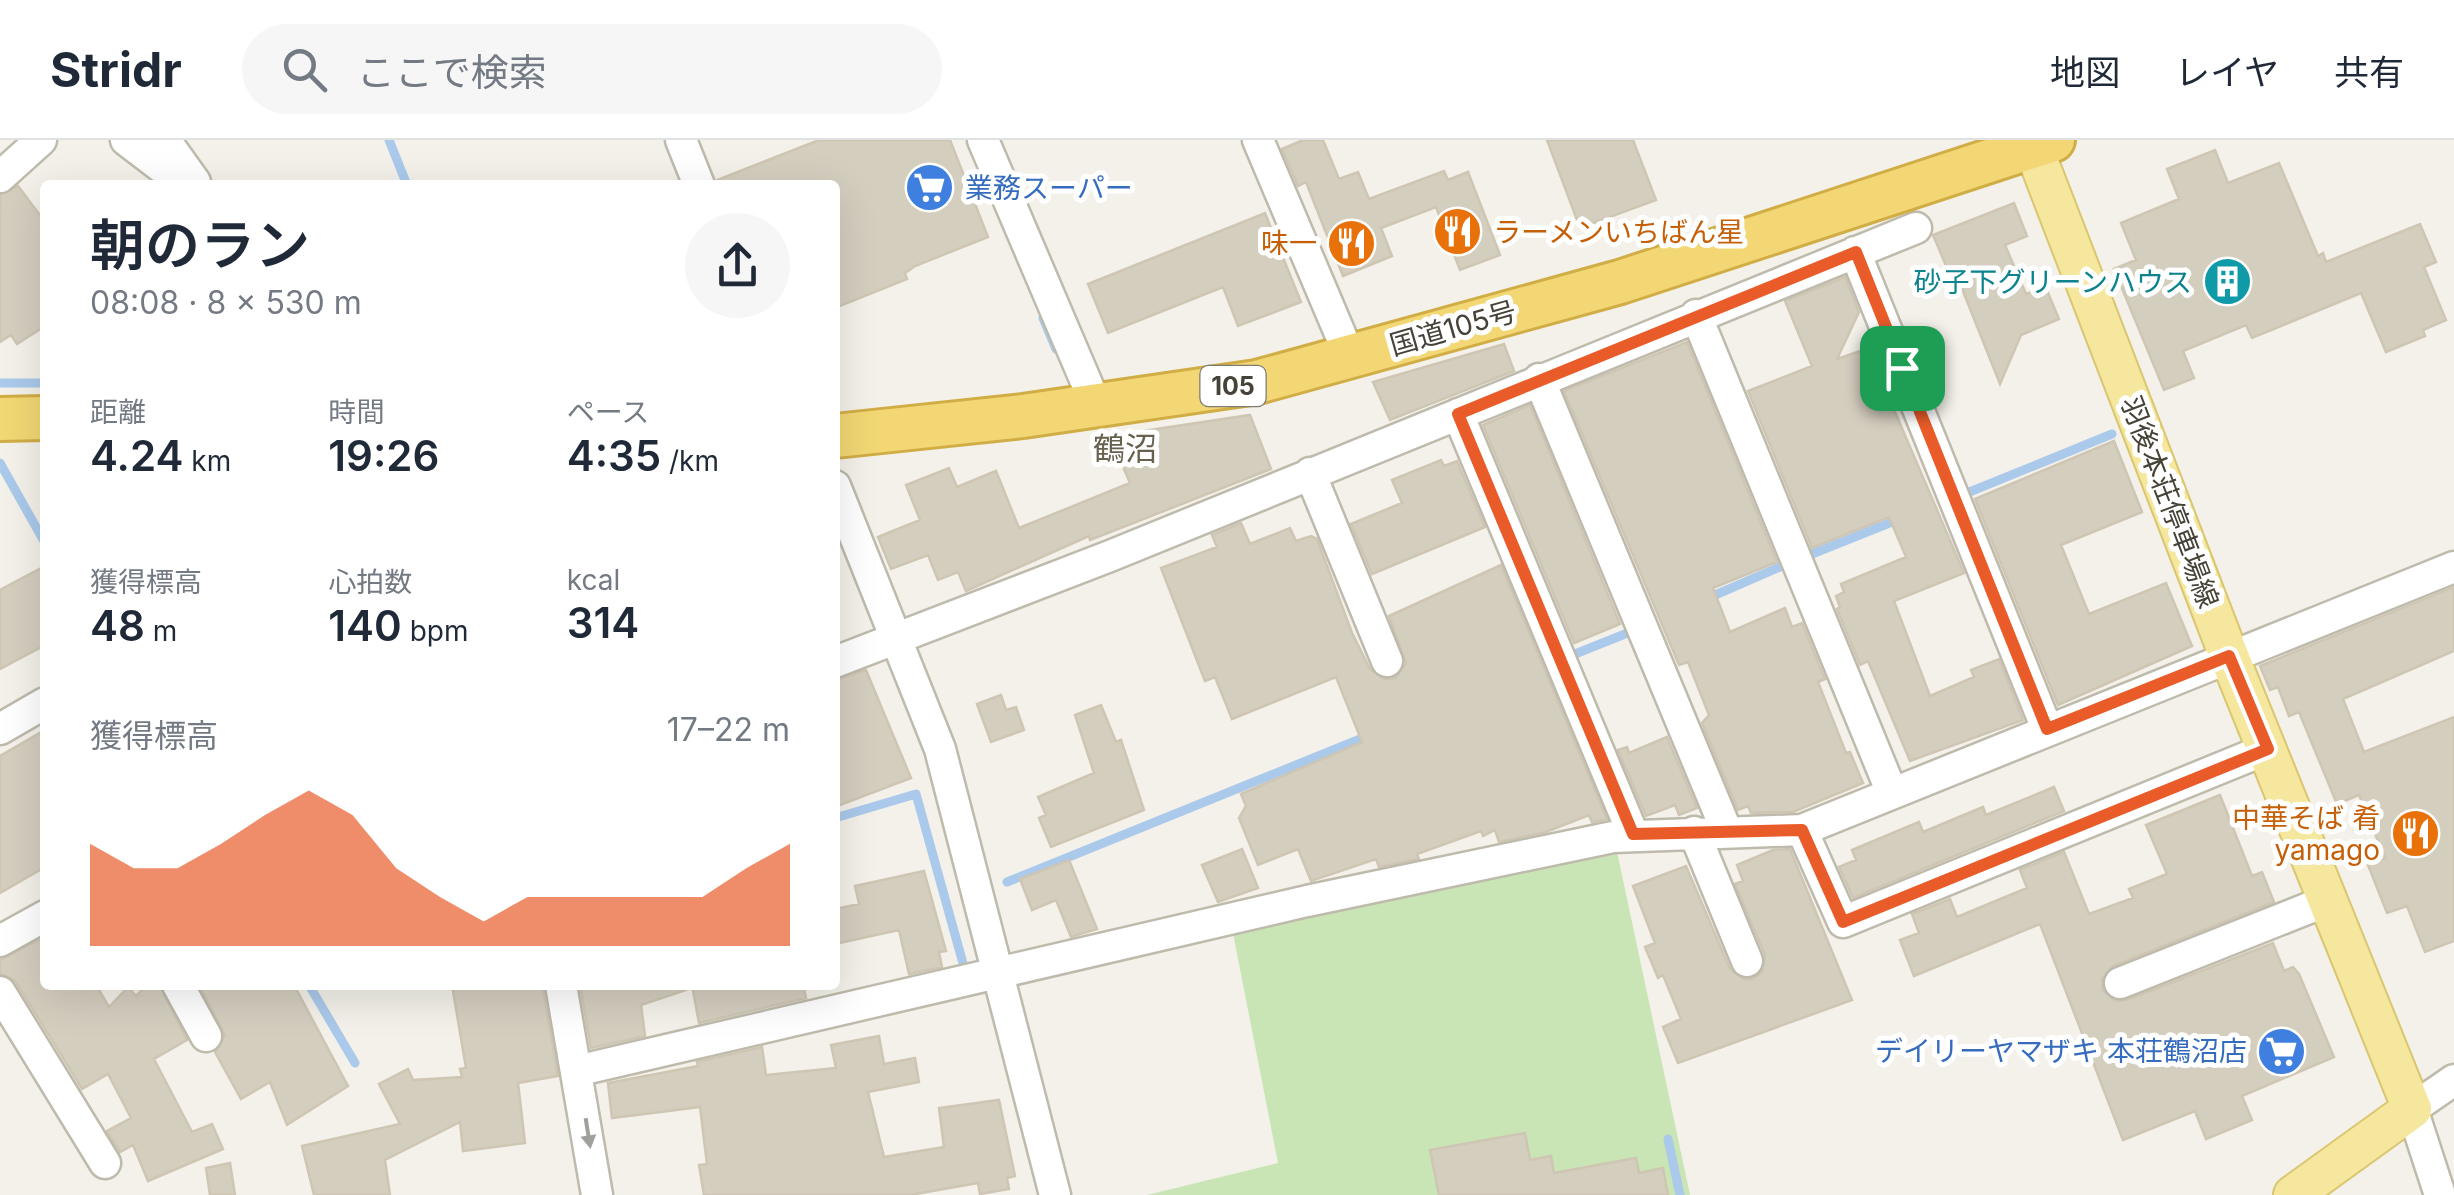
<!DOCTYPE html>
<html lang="ja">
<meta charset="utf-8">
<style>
body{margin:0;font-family:Inter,"Noto Sans JP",sans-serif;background:#f6f6f7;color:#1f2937;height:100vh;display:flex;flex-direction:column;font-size:38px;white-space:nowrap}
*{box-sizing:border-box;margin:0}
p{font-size:32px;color:#747a83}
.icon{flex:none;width:55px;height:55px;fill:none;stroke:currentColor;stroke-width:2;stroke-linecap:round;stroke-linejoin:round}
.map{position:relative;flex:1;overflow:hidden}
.sheet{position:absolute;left:40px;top:40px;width:800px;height:810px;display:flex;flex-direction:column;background:#fff;border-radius:10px;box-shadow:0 10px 40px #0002}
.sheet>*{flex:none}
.pin{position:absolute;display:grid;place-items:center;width:85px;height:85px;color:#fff;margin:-42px;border-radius:20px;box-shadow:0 5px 15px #0006}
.round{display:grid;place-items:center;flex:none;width:105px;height:105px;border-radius:52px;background:#f6f6f7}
.head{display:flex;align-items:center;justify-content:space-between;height:170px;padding:0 50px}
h1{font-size:55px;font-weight:600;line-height:75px}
.stats{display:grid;grid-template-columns:repeat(3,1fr);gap:15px;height:170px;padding:10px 50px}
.stats div{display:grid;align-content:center}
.stats b{font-size:42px;font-weight:600}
.stats small{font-size:28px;font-weight:400}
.stats p{font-size:28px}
.chart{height:280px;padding:20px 50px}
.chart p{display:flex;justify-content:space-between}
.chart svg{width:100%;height:180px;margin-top:10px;fill:#e95c2a;opacity:.7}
header{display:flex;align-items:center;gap:60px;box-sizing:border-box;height:140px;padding:0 50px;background:#fff;border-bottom:2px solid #e0e1e3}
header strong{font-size:48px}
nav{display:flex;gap:55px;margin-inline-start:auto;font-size:35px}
.search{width:700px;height:90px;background:#f6f6f7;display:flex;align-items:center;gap:25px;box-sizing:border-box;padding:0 35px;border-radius:55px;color:#747a83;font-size:38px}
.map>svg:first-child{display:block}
.green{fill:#c9e4b5}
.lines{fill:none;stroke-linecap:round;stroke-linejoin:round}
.stream{stroke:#aac9eb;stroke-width:9}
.building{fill:#d4cebf;stroke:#cec6b3;stroke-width:2.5}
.minor-casing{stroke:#bebaac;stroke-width:35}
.major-casing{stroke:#dac66f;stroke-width:42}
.highway-casing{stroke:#d1ad45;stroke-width:48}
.minor{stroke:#fff;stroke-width:30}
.major{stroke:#f6e79e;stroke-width:38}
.highway{stroke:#f2d774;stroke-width:42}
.oneway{fill:#a2a09c}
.route-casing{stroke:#fff;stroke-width:20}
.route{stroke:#e95c2a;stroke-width:12}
.labels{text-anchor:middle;stroke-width:10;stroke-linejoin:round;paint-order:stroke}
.shield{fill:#fff;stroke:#7e7b74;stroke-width:2.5}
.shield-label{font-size:25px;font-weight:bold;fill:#464238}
.shop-label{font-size:28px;fill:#366cbe;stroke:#fff;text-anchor:start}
.food-label{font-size:28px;fill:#c56008;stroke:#fff;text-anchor:end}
.culture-label{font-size:28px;fill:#0d838f;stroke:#fff;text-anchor:end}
.street-label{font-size:28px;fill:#464238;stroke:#fff}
.quarter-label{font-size:32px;fill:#686150;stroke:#fff}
</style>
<header>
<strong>Stridr</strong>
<div class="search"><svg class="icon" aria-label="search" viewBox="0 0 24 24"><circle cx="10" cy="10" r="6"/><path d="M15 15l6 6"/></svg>ここで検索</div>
<nav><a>地図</a><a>レイヤ</a><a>共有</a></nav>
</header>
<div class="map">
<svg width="2454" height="1055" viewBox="0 0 2454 1055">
<rect width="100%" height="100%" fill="#f3f1e9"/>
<path class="green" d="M1616 707 1690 1055H1147L1278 1023 1231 783Z"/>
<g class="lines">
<path class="stream" d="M389 0 407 45
M1043 178 1056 209
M0 243H45
M0 323 45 403
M1967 353 2112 294
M1807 416 1902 378
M1706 459 1782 426
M1570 516 1630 492
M835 678 916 654 964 827
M1007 742 1370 595
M309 845 355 923
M1668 999 1680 1055"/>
</g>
<path class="building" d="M819 0H950L988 97 915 126 905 133 907 139 835 168V45H717V40Z
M1303 0H1323L1339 39 1358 32 1369 59 1444 31 1448 40 1468 32 1500 115 1460 130 1436 67 1381 88 1392 116 1343 136 1306 42 1298 46 1282 9Z
M1547 0H1633L1656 60 1580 88Z
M2215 10 2228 43 2279 23 2318 116 2323 113 2326 122 2420 84 2436 122 2424 127 2446 180 2423 190 2425 196 2386 212 2361 153 2252 198 2246 185 2183 211 2194 238 2164 250 2114 129 2136 120 2121 83 2179 59 2167 29Z
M18 46 45 82V186L17 204 11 195 0 202V55Z
M2014 63 2027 96 2005 105 2026 154 2046 148 2059 179 2021 195 2000 244 1953 126 1947 128 1933 95Z
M1265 73 1301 162 1238 186 1223 147 1108 193 1088 144Z
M1845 137 1859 172 1837 219 1869 208 1879 223 1880 237 1964 433 1894 461 1930 556 1974 537 1971 530 1999 519 2023 580 1910 621 1868 521 1860 525 1837 469 1840 467 1836 456 1844 452 1841 444 1906 417 1889 377 1812 408 1748 251 1812 226 1785 161Z
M1687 202 1777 422 1713 448 1730 492 1785 468 1792 487 1802 483 1825 539 1818 542 1846 613 1850 612 1863 643 1793 672 1751 673 1748 666 1738 670 1702 583 1709 575 1688 522 1679 525 1564 251Z
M1504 204 1514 231 1390 280 1373 242Z
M1530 265 1620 484 1574 503 1483 285Z
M1250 275 1271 329 1090 400 1089 396 966 451 958 432 938 440 928 415 891 429 878 397 920 380 906 345 949 328 957 347 996 331 1019 388 1130 343 1110 296Z
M2114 301 2142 372 2061 405 2089 474 2166 443 2192 506 2058 565 1975 359Z
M1441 320 1444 326 1457 321 1485 387 1372 434 1351 384 1402 363 1392 340Z
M1241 383 1250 404 1290 388 1296 401 1311 396 1317 399 1352 493 1370 529 1384 539 1395 538 1406 523 1389 476 1501 425 1607 679 1592 682 1589 675 1546 692 1499 702 1495 690 1483 696 1481 691 1417 714 1419 719 1379 727 1376 719 1311 741 1298 709 1258 725 1239 678 1246 666 1241 654 1362 602 1336 537 1232 579 1215 537 1205 541 1161 428 1217 407 1212 395Z
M45 426V505L0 529V450Z
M2454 447V511L2343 559 2364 612 2454 577V801L2425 812 2407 766 2387 773 2368 725 2385 718 2359 655 2337 664 2299 572 2289 576 2278 547 2270 550 2260 526Z
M866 530 911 638 835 667V540Z
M1001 555 1006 570 1016 567 1024 590 991 602 977 564Z
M1101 565 1116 602 1121 600 1144 670 1051 707 1039 678 1046 675 1038 657 1094 633 1075 575Z
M45 590V727L0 753V616Z
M1667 597 1697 668 1679 675 1675 665 1646 676 1618 610 1627 607 1629 613Z
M2054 647 2064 671 1853 758 1839 727 1856 720 1852 710 1919 682 1923 692 1983 667 1986 675Z
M2220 655 2252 736 2262 732 2274 762 2113 826 2102 839 2103 851 2116 861 2127 860 2273 803 2284 831 2293 827 2299 834 2334 917 2242 956 2252 980 2206 999 2195 971 2123 1000 2040 784 1914 836 1900 800 1919 793 1912 774 1950 759 1957 777 2027 748 2020 730 2064 712 2089 774 2133 758 2129 749 2167 734 2146 685Z
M1242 709 1258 748 1218 762 1202 725Z
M1790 709 1852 860 1678 923 1663 887 1681 879 1663 835 1658 838 1645 807 1655 803 1633 746 1686 726 1730 829 1744 839H1753L1762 832 1765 815 1735 744 1743 741 1737 725 1773 710Z
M1069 720 1097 789 1071 797 1056 760 1032 770 1020 739Z
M924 731 946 811 939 812 942 827 909 834 899 790 835 804V769L859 764 855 746Z
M45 797V845H96L109 867 128 847 136 856 147 845H159L187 900 154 919 192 992 212 984 223 1009 148 1041 133 1005 120 1012 107 991 131 978 108 934 82 949 16 842 0 833V820Z
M199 845H294L348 946 287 985 270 942 241 959 215 912 225 895Z
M452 845 543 849 558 936 518 943 525 1003 463 1011 460 982 385 1020 390 1055H314L302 1006 400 984 379 944 408 929 413 940 462 937 460 929 466 928Z
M580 845H685L686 850 641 865 645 896 591 908Z
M692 845H803L806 858 699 883Z
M879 896 884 924 915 918 919 942 868 952 884 1017 944 1007 939 968 999 960 1015 1036 1007 1038 1009 1049 980 1054 978 1043 910 1055H704L699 1025 707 1024 700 967 612 978 608 943 698 926 697 922 762 907 766 935 836 928 831 905Z
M1525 993 1530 1020 1551 1016 1554 1033 1636 1018 1639 1033 1663 1028 1668 1055H1439L1430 1010Z
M230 1023 235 1055H210L206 1028Z"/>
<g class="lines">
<defs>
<path id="minor" d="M126 0 185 45
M165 0 195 42
M681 0 699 45
M983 0 1096 265
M1258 0 1350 217
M0 37 41 0
M1855 112 2047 589
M1696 175 1892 653
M1539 239 1727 692
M1458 274 1633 694
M1310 333 1387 521
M835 346 940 609 1055 1055
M835 522 1110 416 1916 88
M0 589 45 563
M1802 690 1843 782 2267 609
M1694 692 1747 821
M0 801 45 776
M2120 843 2329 760
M178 845 206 896
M561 845 597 1055
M0 852 105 1023
M576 931 1307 761 1613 697 1802 690 2454 427
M2440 1055 2412 969 2454 940"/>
<path id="major" d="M2033 7 2229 516 2412 969 2293 1055"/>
<path id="highway" d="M0 279 45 278
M835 296 1023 276 1257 242 1620 142 2053 0"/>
</defs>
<use href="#minor" class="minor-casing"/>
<use href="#major" class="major-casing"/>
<use href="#highway" class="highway-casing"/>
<use href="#minor" class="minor"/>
<use href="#major" class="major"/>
<use href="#highway" class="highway"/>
</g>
<defs><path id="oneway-solid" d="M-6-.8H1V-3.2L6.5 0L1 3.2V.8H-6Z" transform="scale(2.5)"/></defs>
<use class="oneway" href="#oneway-solid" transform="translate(588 993) rotate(81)"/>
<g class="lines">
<defs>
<path id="route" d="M1856 112 2047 589 2229 516 2268 609 1843 782 1802 690 1633 694 1458 274Z"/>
</defs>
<use href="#route" class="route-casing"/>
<use href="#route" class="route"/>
</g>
<defs>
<symbol id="supermarket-disc" viewBox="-11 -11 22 22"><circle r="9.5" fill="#3f7fe0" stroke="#fff"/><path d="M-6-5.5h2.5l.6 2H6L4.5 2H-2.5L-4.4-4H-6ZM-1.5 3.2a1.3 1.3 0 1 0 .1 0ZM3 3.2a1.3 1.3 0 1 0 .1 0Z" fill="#fff"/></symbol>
<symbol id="restaurant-disc" viewBox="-11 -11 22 22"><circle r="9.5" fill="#e8710a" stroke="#fff"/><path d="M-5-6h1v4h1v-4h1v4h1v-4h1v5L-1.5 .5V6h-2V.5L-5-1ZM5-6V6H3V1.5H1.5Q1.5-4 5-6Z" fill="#fff"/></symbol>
<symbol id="building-disc" viewBox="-11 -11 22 22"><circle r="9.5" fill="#0f9aa8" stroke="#fff"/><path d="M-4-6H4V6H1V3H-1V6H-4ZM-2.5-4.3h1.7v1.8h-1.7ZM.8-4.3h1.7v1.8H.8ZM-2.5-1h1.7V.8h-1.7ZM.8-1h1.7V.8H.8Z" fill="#fff"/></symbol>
</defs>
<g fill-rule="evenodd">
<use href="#supermarket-disc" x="902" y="20" width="55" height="55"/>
<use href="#restaurant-disc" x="1430" y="64" width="55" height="55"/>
<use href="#restaurant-disc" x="1324" y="76" width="55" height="55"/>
<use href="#building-disc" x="2200" y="114" width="55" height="55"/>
<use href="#restaurant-disc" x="2388" y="666" width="55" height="55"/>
<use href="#supermarket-disc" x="2254" y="884" width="55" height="55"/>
</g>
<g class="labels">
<rect class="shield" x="1200.5" y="226" width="65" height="40" rx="8"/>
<g class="shield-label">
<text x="1233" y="255">105</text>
</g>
<g class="shop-label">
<text x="965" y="58">業務スーパー</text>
<text x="2247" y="921" text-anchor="end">デイリーヤマザキ 本荘鶴沼店</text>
</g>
<g class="food-label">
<text x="1493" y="102" text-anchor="start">ラーメンいちばん星</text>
<text x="1317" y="113">味一</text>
<text x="2380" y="688">中華そば 肴<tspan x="2380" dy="32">yamago</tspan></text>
</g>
<g class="culture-label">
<text x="2192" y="152">砂子下グリーンハウス</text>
</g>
<g class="street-label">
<text transform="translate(1453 188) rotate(-16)" y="10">国道105号</text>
<text transform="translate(2170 362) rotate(69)" y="10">羽後本荘停車場線</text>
</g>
<g class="quarter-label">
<text x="1125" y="320">鶴沼</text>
</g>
</g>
</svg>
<div class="pin" style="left:1902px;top:228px;background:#1e9e55"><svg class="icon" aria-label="arrive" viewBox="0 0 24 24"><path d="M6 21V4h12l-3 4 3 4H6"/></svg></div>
<section class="sheet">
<div class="head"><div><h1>朝のラン</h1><p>08:08 · 8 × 530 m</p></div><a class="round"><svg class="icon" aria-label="share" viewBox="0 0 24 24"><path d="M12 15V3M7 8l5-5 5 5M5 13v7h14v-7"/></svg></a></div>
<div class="stats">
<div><p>距離</p><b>4.24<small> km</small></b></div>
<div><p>時間</p><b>19:26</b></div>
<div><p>ペース</p><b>4:35<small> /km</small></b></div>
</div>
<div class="stats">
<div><p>獲得標高</p><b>48<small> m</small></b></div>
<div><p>心拍数</p><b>140<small> bpm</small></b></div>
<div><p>kcal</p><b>314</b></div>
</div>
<div class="chart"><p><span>獲得標高</span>17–22 m</p>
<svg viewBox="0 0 160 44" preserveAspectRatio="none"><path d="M0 44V19L10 25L20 25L30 19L40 12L50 6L60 12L70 25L80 32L90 38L100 32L110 32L120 32L130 32L140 32L150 25L160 19V44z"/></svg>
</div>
</section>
</div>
